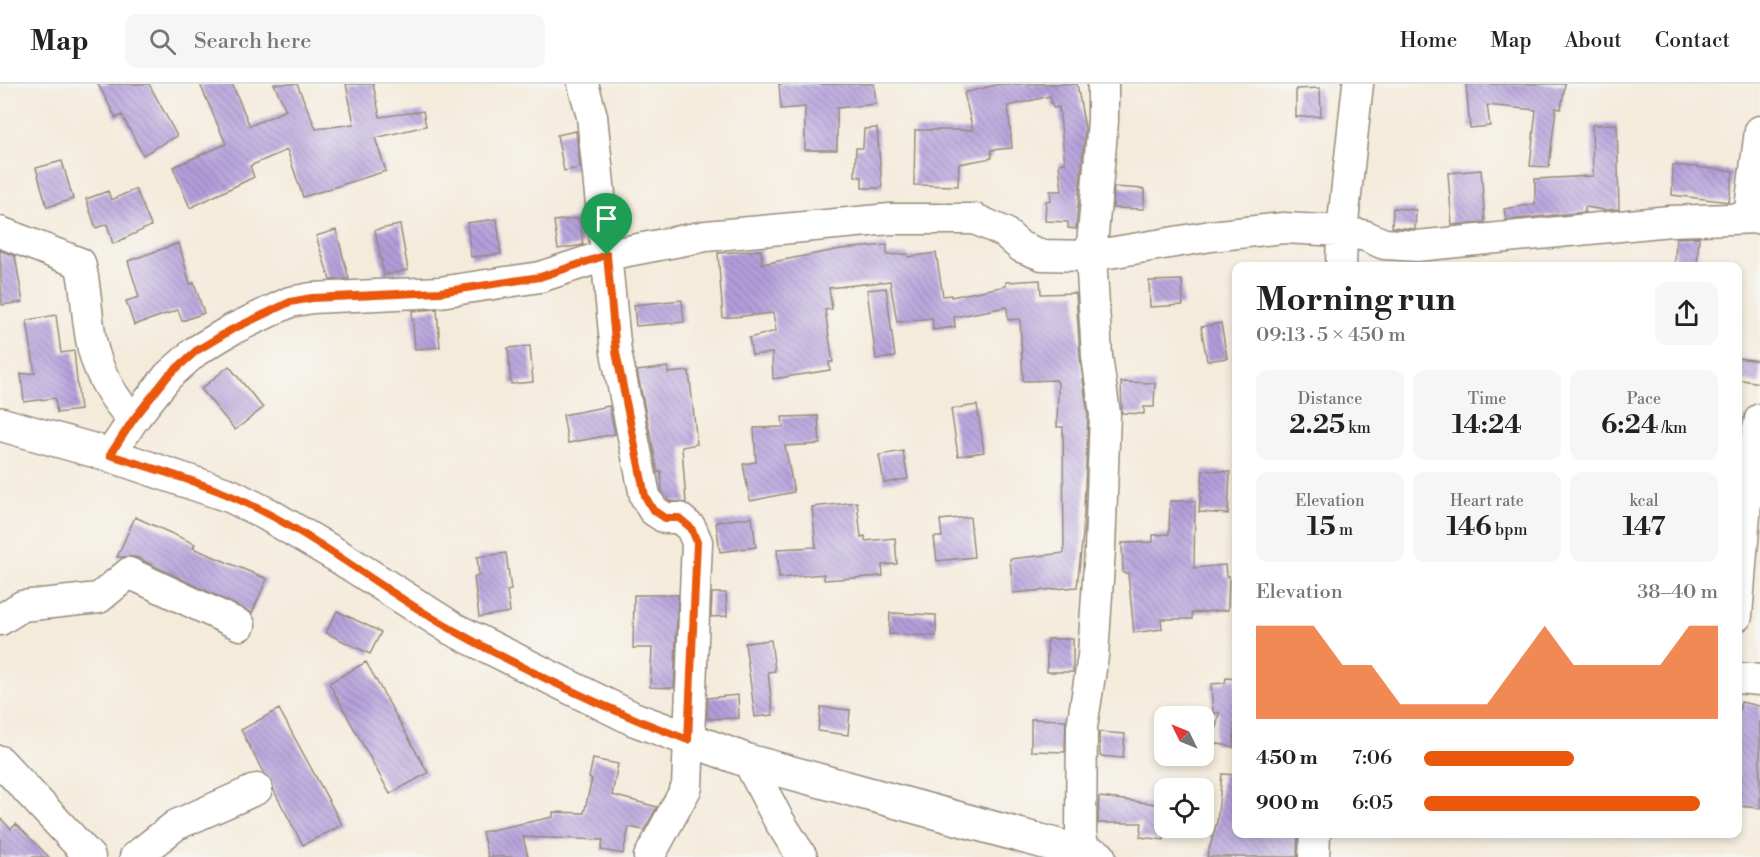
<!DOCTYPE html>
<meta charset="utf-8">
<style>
body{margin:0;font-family:"Libre Bodoni",serif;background:#f6f6f6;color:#222;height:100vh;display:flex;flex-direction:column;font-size:22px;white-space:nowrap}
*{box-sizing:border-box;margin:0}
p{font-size:20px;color:#767676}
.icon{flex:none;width:33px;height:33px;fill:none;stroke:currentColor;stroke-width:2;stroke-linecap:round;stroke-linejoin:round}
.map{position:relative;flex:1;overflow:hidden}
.panel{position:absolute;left:1232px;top:178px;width:510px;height:576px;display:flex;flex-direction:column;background:#fff;border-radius:12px;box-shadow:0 3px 9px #0003}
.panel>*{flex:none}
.needle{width:39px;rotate:313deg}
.buttons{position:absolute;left:1154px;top:622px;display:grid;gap:12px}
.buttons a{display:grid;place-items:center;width:60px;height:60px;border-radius:12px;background:#fff;box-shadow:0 3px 9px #0003;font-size:30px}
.pin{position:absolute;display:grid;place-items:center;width:51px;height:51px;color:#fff;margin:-62px -26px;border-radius:50% 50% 50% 0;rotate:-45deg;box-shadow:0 0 6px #0007}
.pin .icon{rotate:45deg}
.round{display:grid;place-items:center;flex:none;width:63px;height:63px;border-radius:12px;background:#f6f6f6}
.summary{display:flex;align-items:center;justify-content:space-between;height:102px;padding:0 24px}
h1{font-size:33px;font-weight:700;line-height:45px}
.metrics{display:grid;grid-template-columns:repeat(3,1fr);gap:9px;height:102px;padding:6px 24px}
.metrics div{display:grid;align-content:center;border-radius:12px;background:#f6f6f6;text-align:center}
.metrics b{font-size:26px;font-weight:700}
.metrics small{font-size:16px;font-weight:400}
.metrics p{font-size:16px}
.chart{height:168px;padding:12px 24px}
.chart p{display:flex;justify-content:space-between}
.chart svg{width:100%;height:108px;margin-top:6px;fill:#ea580c;opacity:.7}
ul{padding:0 24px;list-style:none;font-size:20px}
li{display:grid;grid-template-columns:96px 72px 1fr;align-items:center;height:45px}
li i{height:15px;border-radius:8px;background:#ea580c}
header{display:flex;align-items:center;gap:36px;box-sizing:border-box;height:84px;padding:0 30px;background:#fff;border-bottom:2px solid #e0e0e0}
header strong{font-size:28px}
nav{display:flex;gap:33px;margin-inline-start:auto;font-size:21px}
.search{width:420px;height:54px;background:#f6f6f6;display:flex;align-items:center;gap:15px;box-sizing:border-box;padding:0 21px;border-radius:12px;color:#767676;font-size:22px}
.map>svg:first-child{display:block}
.building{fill:url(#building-back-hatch)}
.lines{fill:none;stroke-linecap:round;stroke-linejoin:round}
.minor-casing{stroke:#988a7c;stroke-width:33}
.tertiary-casing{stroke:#988a7c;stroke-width:36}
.minor{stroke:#fff;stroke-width:30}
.tertiary{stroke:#fff;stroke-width:33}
.route-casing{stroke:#fff;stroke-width:12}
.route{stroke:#ea580c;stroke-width:8}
</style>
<header>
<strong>Map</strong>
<div class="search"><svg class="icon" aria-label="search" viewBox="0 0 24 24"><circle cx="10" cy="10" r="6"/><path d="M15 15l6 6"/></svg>Search here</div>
<nav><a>Home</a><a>Map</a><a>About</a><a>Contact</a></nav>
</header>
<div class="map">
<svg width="1760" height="773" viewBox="0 0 1760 773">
<defs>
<pattern id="building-back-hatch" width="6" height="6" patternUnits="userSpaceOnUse" patternTransform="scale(1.5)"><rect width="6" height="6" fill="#b29edb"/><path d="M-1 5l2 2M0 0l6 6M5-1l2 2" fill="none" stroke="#9281b1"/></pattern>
</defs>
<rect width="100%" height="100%" fill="#f6f6f2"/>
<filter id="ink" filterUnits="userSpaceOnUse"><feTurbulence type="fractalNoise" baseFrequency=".0167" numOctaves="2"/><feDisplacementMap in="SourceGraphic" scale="12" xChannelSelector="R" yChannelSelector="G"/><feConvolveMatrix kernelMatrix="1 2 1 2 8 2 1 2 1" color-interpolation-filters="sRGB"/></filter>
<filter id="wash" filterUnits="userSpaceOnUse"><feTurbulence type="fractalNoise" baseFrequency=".008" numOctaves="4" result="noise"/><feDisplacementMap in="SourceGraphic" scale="24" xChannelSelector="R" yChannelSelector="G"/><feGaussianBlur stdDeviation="1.35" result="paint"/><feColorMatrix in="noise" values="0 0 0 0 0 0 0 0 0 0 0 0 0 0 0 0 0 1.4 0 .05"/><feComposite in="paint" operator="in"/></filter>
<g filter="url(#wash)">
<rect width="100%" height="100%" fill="#f4ebdb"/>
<g id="blocks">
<path class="building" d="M98 0H149L177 52 143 71 122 31 116 34Z
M200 0H232L250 42 286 26 274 0H297L316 45 354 40 346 0H373L380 33 423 27 426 42 375 54 386 87 303 113 287 66 250 82 254 93 190 124 173 83 226 60Z
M779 0H874L876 20 837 24V66H805V23L781 25Z
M999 0H1077L1085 44 1076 145 1068 144V138L1045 137 1046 117 1051 116 1050 107H1062L1059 80 1065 79 1059 23 1053 24 1050 12 1008 22 1012 64 991 66 992 74 959 80 958 102 914 101 915 46H973L964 9Z
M1466 0H1565L1561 25 1556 24 1549 83 1530 82 1536 26 1487 21 1490 42 1470 44Z
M1320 4 1321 32 1296 33V5Z
M1617 40 1619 125 1604 126 1585 123V128L1506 136 1504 125 1535 120V95L1593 92 1592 41Z
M877 44 882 104H862V93L855 92 856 64H863L864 45Z
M576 47 580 84 564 87 557 51Z
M62 77 73 115 47 123 36 84Z
M1673 81 1733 87 1729 118 1672 111Z
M1481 86 1485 138 1452 141 1448 89Z
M1114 103 1144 105V125L1113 124Z
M136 105 151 142 113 160 107 140 96 144 86 115 108 107 111 116Z
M1393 124 1416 126 1415 145 1392 143Z
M580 134 583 161 558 165 554 137Z
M497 135 501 170 471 173 467 139Z
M400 141 408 186 384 191 375 146Z
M336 146 349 195 330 196 316 152Z
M1699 153 1697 181 1675 180 1676 154Z
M179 159 190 200 194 199 204 229 182 237 178 226 134 241 126 217 139 213 128 177Z
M887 161V171L908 170V173L936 169 943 212 951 211V213L1006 202V198L1040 196 1041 210 1076 209 1080 274 1088 331 1083 450 1077 503 1013 509 1010 475 1064 469 1063 343H1057L1058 299 1056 296 1023 297 1020 235 1008 236 1007 223 954 233 955 243 933 246 932 234 897 238 890 197 829 204 832 225 825 226 833 278H829L830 286 773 295 772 269 752 271 749 254 776 247 773 229 723 234 718 169 761 166 762 180 841 165Z
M0 166 15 172 23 218 2 221Z
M1182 196 1183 221 1150 223 1149 197Z
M886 204 895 273 876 275 867 206Z
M682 216 684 238 636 242 634 221Z
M437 225 440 263 415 265 412 227Z
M56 231 61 269 74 267 80 326 57 329 55 314 24 318 21 290 35 289 27 236Z
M1221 239 1227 274 1207 277 1201 243Z
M530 262 533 298 511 300 508 264Z
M1737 274 1760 277V299L1737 295Z
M229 282 263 324 235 346 201 305Z
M668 283V289L689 287 697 360 682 363 686 419 670 417 662 408 661 387 658 388 637 287Z
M1121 298 1155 299 1154 323H1144V330L1122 329Z
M977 321 984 368 958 372 951 325Z
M609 322 615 350 568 359 563 331Z
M818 332 820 360 785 362 794 408 750 417 743 380 756 378 754 344 783 343 782 333Z
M903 367 908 395 884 399 879 371Z
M1203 386 1230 388 1228 430 1199 428Z
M1170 417H1195L1194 484 1225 481 1226 492H1229L1228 526 1192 529V535H1161L1162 545 1134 549 1128 489H1123L1122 459 1153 458V451L1169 450Z
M857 418 861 453 865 452V457L895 454 897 480 882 481 883 492 824 496V490L779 494 777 465 816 463 812 423Z
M135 433 195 460 193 464 267 495 252 529 136 473H117Z
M752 433 756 463 720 468 716 438Z
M970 433 974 473 937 477 934 453H942L940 436Z
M506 469 511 506 507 507 510 528 479 533 474 493 479 492 477 473Z
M712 509H726L727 532 711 533Z
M634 511H678L674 604 650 603 652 564H633Z
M337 527 381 548 370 570 326 549Z
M890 529 936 531V552L889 550Z
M1047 555H1073V588H1047Z
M771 556 775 587 768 588 773 631 755 633 745 559Z
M366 578 428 689 390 710 329 599Z
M1226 594 1236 595 1234 663 1213 659 1219 629H1213L1211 600 1225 599Z
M738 611 739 634 707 635 708 614Z
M1741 618 1760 622V724L1737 722V638Z
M821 623 850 626 848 651 818 647Z
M279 625 342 741 303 761 274 707 272 698 264 690 241 646Z
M1031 635 1066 636 1065 668 1031 667Z
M1099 648 1125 650 1123 674 1100 672Z
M593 675 618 680 612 711 657 723 644 746 629 743 623 770 601 766 603 756 523 753 528 773H488L482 748 553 733V728L584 729 592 695 589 694Z
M1222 690 1236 691V750H1298L1297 773H1207L1217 738Z
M1099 713 1164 721V756L1140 753 1142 739H1098Z
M0 734 11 745 16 740 49 773H0Z"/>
</g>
</g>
<g filter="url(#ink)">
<use href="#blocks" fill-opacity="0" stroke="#988a7c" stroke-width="1.5"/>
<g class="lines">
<defs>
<path id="minor" d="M583 0 592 32 616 268 645 412 653 426 665 434H679L691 444 697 458 687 703 649 773
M1749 132 1760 47
M0 148 80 179C88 208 86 245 95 272 102 296 116 317 133 336
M1341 183 1342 147 1358 0
M110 371 133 336 168 292 196 267 231 246 290 218 312 214 440 208 540 193 607 171 706 152 890 135H975L1004 148 1021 163 1042 171 1091 172 1211 152 1283 144 1342 147 1366 152 1384 160 1417 162 1670 137 1760 134
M1737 532 1748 393 1760 335
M0 536 22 522 99 514 129 489 240 541
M1737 594 1760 596
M0 677 90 773
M748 677 778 735 802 773
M135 773 176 741 257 705
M1084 773 1081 747 1082 643 1093 572 1100 465 1105 330 1097 272 1091 172 1103 37V0
M1314 773 1315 750"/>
<path id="tertiary" d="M0 340 110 371 231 412 267 430 338 472 453 545 634 635 748 677 1099 773"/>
</defs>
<use href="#minor" class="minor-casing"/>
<use href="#tertiary" class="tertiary-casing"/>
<use href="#minor" class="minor"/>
<use href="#tertiary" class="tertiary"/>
</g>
</g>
<g class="lines" filter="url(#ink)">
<defs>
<path id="route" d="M607 171 616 268 645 412 653 426 665 434H679L691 444 697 458 688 656C608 626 528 588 453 546 378 504 311 446 231 412 192 395 151 384 110 371L133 336 168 292 196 267 231 246 290 218 312 214 440 208 540 193Z"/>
</defs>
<use href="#route" class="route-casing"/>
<use href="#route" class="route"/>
</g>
</svg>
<div class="buttons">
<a><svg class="needle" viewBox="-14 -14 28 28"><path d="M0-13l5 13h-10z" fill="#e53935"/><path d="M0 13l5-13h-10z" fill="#767676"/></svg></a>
<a><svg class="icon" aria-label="locate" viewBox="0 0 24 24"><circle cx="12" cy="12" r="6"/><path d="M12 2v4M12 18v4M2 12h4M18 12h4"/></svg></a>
</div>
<div class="pin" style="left:607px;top:171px;background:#1e9e55"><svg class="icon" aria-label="arrive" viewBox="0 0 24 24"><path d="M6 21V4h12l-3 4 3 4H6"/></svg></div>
<section class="panel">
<div class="summary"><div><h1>Morning run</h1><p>09:13 · 5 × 450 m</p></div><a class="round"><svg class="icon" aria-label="share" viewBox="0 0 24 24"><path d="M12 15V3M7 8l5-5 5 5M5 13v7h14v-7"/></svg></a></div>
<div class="metrics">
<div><p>Distance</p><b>2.25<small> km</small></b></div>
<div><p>Time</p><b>14:24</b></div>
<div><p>Pace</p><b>6:24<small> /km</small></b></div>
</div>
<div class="metrics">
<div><p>Elevation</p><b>15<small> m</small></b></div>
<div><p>Heart rate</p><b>146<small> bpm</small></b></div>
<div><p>kcal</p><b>147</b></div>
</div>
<div class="chart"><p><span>Elevation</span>38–40 m</p>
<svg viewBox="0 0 160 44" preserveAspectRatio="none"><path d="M0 44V6L10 6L20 6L30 22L40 22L50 38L60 38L70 38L80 38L90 22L100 6L110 22L120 22L130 22L140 22L150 6L160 6V44z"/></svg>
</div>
<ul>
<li><b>450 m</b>7:06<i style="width:51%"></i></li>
<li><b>900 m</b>6:05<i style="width:94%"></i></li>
</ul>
</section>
</div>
